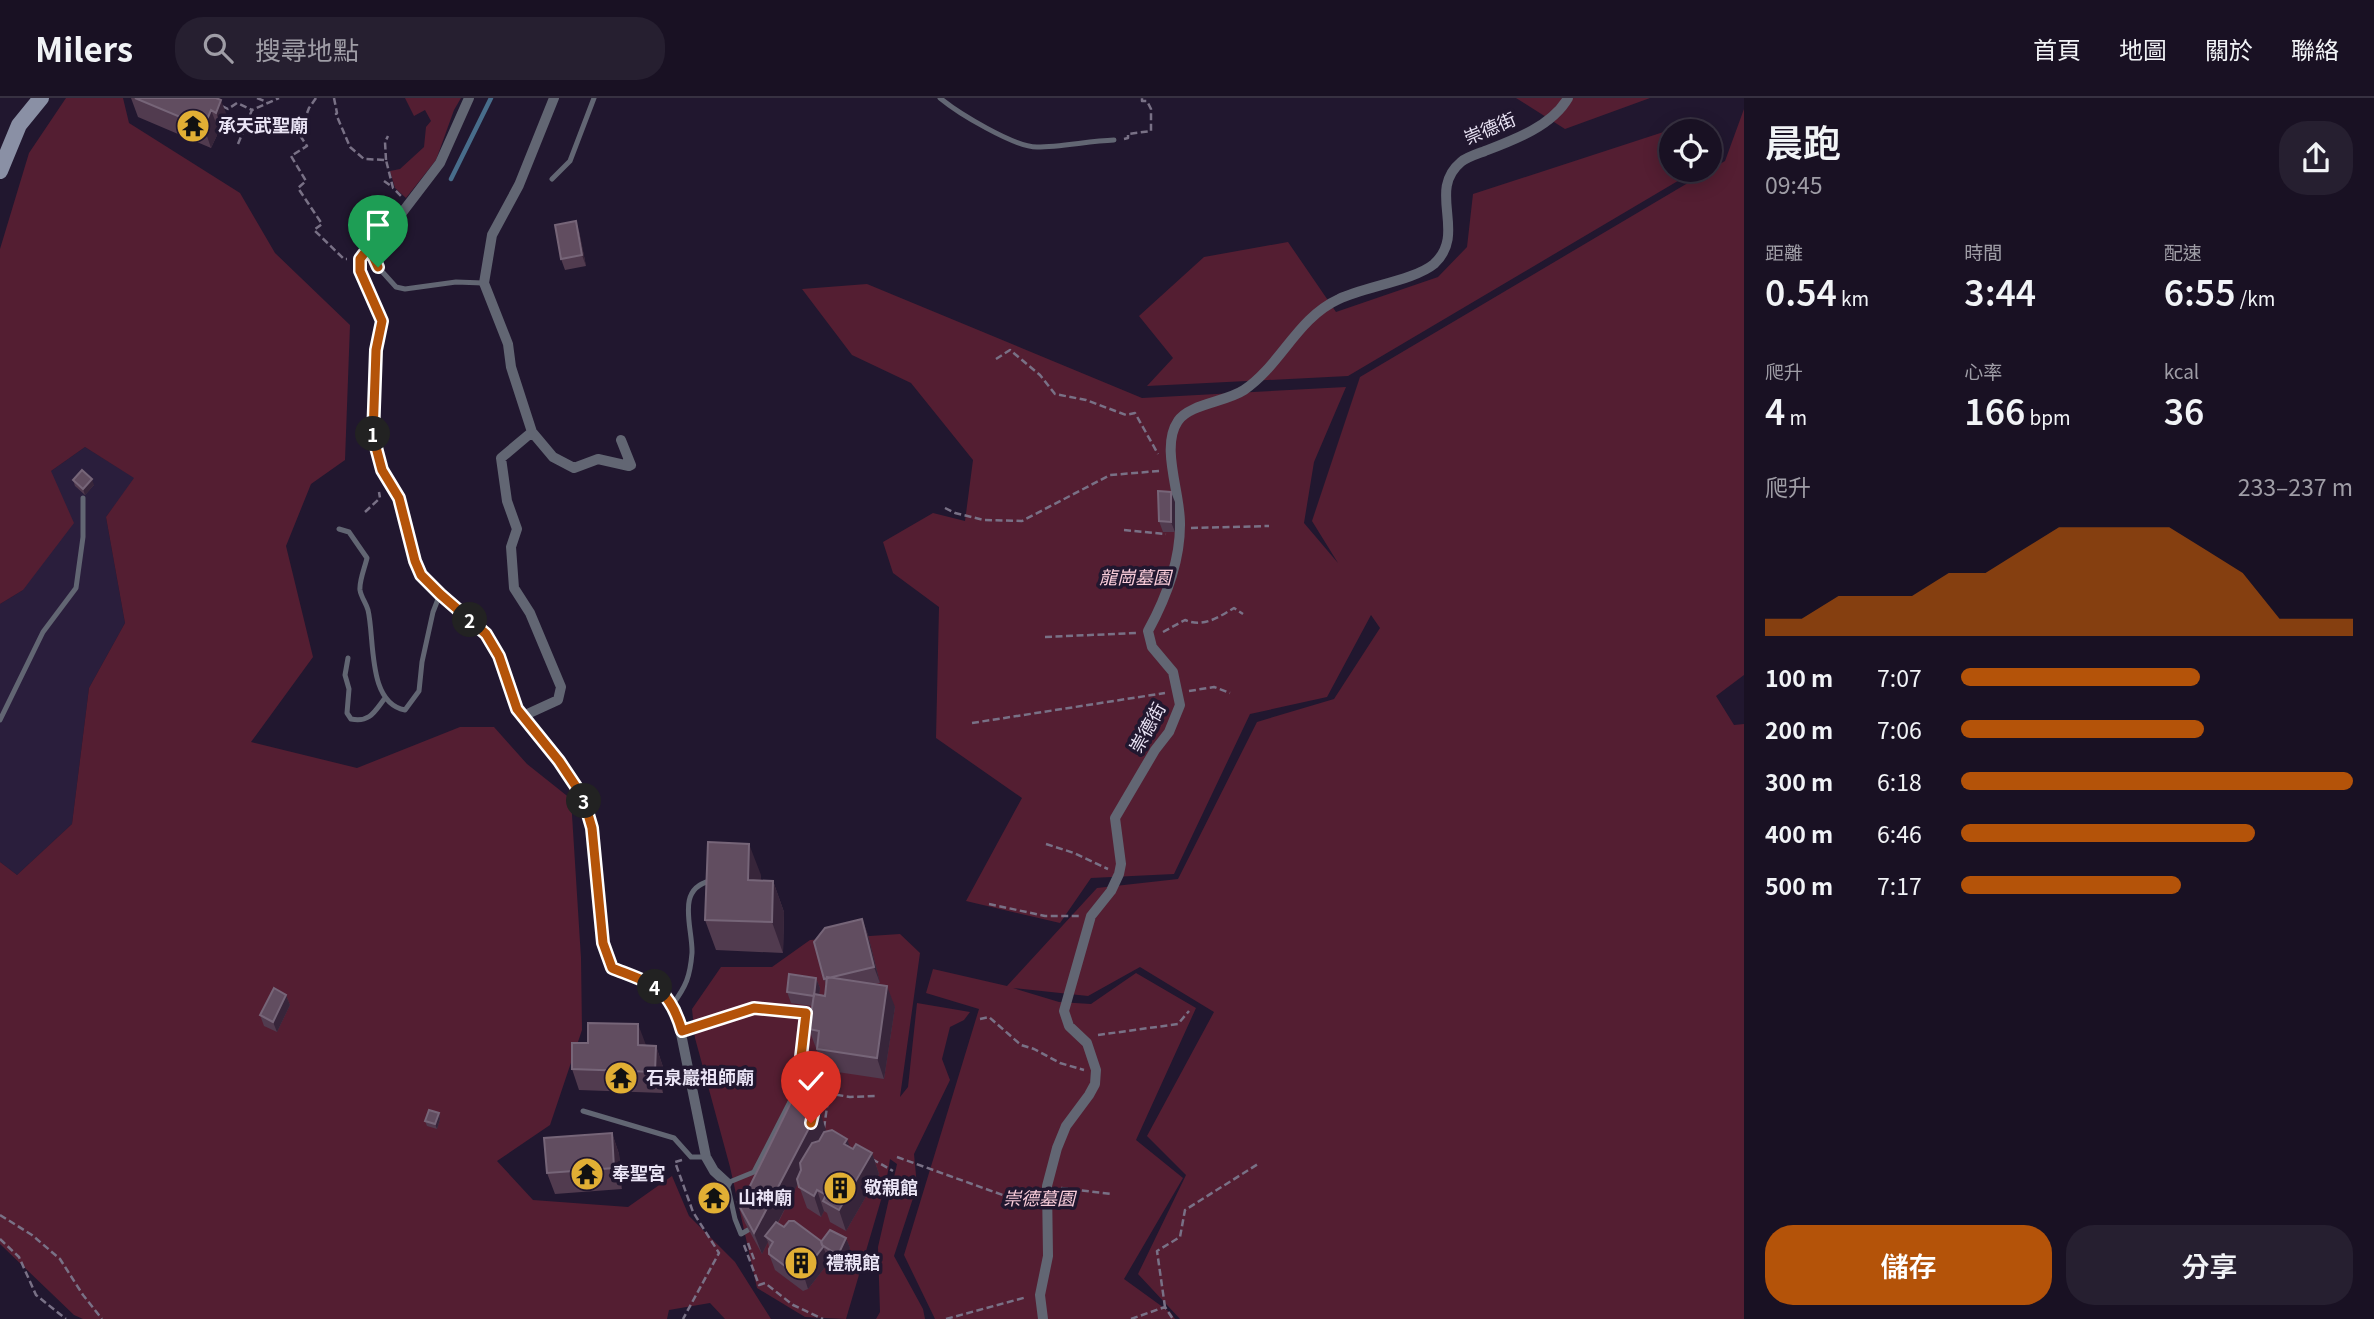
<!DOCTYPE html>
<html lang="zh-TW">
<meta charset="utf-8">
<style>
body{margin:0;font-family:Georgia,"Noto Sans TC",serif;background:#261f30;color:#f1f3f6;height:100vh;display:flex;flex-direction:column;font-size:26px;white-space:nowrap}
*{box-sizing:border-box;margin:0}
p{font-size:23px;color:#9f9da6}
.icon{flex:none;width:38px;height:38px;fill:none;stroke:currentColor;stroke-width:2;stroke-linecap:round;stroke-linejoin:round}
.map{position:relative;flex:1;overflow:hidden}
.panel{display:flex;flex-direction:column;background:#191123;width:630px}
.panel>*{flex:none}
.controls{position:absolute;left:1659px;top:21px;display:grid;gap:14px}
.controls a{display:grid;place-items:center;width:63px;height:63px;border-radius:50%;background:#191123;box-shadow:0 4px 18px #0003,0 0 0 2px #373141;font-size:35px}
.pin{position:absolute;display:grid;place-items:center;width:60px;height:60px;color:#fff;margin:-72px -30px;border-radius:50% 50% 50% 0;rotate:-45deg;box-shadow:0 0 7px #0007}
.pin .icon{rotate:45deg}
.km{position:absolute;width:35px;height:35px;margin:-18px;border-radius:50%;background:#222;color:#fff;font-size:19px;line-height:35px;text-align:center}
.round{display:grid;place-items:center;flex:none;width:74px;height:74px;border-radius:28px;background:#261f30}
.summary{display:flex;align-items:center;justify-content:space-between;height:119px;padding:0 21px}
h1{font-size:38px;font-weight:600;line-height:52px}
.figures{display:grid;grid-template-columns:repeat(3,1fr);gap:10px;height:119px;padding:7px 21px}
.figures div{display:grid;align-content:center}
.figures b{font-size:35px;font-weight:600}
.figures small{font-size:19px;font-weight:400}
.figures p{font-size:19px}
.chart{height:196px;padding:14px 21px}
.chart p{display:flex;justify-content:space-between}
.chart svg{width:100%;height:126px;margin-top:7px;fill:#b45309;opacity:.7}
.primary-button{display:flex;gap:14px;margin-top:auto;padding:14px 21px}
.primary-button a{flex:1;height:80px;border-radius:28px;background:#b45309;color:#fff;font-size:28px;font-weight:600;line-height:80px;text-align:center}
.primary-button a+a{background:#261f30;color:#f1f3f6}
ul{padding:0 21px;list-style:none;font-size:23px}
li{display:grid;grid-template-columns:112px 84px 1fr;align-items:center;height:52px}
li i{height:18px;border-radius:9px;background:#b45309}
header{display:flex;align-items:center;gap:42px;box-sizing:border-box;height:98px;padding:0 35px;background:#191123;border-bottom:2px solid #373141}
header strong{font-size:33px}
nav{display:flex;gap:38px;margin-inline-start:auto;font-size:24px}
.search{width:490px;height:63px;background:#261f30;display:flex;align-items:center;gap:18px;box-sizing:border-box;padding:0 24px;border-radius:28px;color:#9f9da6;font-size:26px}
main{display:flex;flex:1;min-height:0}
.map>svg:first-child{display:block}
.built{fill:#2a1e3c}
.green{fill:#541e32}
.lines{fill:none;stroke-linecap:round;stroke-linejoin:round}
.stream{stroke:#486d8b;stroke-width:4.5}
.path{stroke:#797186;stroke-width:2.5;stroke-dasharray:7 3.5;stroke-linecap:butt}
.service{stroke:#626673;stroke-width:5}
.minor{stroke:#626673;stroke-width:10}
.secondary{stroke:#8a90a5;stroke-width:16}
.wall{fill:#513b4f}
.shaded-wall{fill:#37253a}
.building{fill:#614d60;stroke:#766578;stroke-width:2}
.route-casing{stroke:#fff;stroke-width:14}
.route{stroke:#b45309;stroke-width:9}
.labels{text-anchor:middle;stroke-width:7;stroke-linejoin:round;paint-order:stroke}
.poi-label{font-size:18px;font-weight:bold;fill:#eae4f5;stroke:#21172f;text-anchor:start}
.street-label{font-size:18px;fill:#eae4f5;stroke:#21172f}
.park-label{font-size:18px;font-style:italic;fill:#facdda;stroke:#21172f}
</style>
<header>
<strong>Milers</strong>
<div class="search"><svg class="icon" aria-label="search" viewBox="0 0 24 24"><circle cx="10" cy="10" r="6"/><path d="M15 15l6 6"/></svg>搜尋地點</div>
<nav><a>首頁</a><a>地圖</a><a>關於</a><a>聯絡</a></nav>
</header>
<main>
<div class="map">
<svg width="1744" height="1221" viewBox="0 0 1744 1221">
<rect width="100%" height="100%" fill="#21172f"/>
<path class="built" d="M85 349 135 380 106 419 125 525 89 590 72 726 17 777 0 764V506L23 492 51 373Z"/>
<path class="green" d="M66 0H123L129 25 240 95 275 155 350 227 345 362 311 386 286 448 313 559 251 644 357 670 460 629H494L527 666 571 701 581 860 582 932 550 1027 497 1063 533 1102 628 1109 672 1078 689 1118 735 1164 771 1221H725L710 1205 669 1212 667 1221H83L74 1217 0 1146V764L17 777 72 726 89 590 125 525 106 419 134 380 85 349 51 373 74 425 23 492 0 506V151L29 55Z
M405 0H461L454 12 436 62 406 100 395 90 390 73 400 71 424 49 426 29 431 23 425 12 414 18Z
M1516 0H1650L1565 31Z
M1744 11V577L1716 598 1734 627 1744 626V1221H1180L1138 1176 1186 1077 1147 1038 1214 914 1140 869 1088 898 1013 890 1059 904 1091 906 1136 875 1196 910 1136 1042 1183 1080 1124 1181 1171 1215 1175 1221H935L904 1157 979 911 926 895 933 871 1007 888 1097 790 1178 781 1257 624 1334 601 1380 530 1371 517 1327 599 1250 616 1174 776 1091 780 1060 825 966 803 1022 700 936 640 939 509 893 475 883 444 933 415 965 423 973 362 911 285 852 257 802 191 867 186 1142 300 1346 289 1314 364 1304 425 1338 465 1312 423 1360 279 1725 63Z
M1688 26 1689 33H1671V72H1693V74L1348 278 1147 288 1173 260 1139 218 1204 159 1288 144 1336 214 1438 179 1467 149 1473 96Z
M900 836 920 855 900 999 908 989 917 905 970 914 964 922 950 929 942 961 950 982 914 1056 917 1088 894 1158 923 1211 925 1221H876L880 1214 878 1149 897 1066 890 1061 886 1085 846 1221 805 1219 757 1190 730 1069 695 940 692 911 721 869H772L810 842Z"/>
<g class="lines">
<path class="stream" d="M451 81 491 0"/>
<path class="path" d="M257 0 267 4
M316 0 309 10 299 36 307 48 291 58 306 83 298 90 322 126 314 132 344 161H347
M334 0 337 15 336 16 350 49 364 61 386 62 393 90 401 98
M222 8 228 11 237 5 252 12
M1124 41 1128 40V36L1151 33V11L1147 3H1142V0
M238 46 252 12 279 0
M386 62 385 44 388 38
M384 83 391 88
M996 261 1010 252 1040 277 1055 296 1086 302 1126 317 1135 315 1158 356
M945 410 955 415 984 422 1022 423 1110 377 1159 373
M365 414 380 400 379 394
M1191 430 1269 428
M1124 432 1166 436
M1163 534 1185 522C1203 530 1219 519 1234 510L1243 516
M1045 539 1136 535
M1189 593 1214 589 1230 595
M972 625 1165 595
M1046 746 1074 755 1108 771
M989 806 1045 818H1079
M980 921 989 919 1021 947 1034 951 1060 965 1084 972
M692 930 754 910 797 913
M1098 937 1178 926 1189 913
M784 988 787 987 791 977 794 978
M826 995 850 999 877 998
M824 1030 829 995
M897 1059 1036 1109
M872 1061 893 1073
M682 1062 675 1064 693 1114 719 1155 683 1221
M1061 1090 1112 1096
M0 1117 32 1137 60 1161 83 1197 102 1221
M0 1141 19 1159 36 1197 66 1221
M748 1145 755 1164
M744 1147 759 1187 765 1185 793 1207 823 1221
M1165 1209 1157 1153 1180 1139 1185 1112 1258 1066
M946 1221 1027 1199
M1131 1221 1165 1209 1173 1221"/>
<path class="service" d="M940 0C958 15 1014 49 1037 49 1061 49 1089 43 1114 42
M552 81 570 63 594 0
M369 149 378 169 396 189 405 191 456 184 483 185
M339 431 349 434 367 460C365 469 359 483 360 492 361 499 366 505 368 512 375 541 367 605 405 612L419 593 422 564 433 514 440 496
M348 560 345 577 349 591 347 615 351 621C370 625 375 613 385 600
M0 622 43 534 76 490 83 439V400
M673 906C686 888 690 879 692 855 693 830 675 791 710 783
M806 915 801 959 816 962 811 989
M583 1013 674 1040 691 1059H706
M748 1132 741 1136 735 1121 727 1085 754 1074 794 996 802 989H811C819 997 816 1005 814 1015"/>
<path class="minor" d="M469 0 440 65 398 120 369 149 360 161 361 173 367 192 382 223 376 252 373 338 382 372 399 400 415 463 421 477 440 496 486 536 499 557 518 611 559 663 583 700 592 730 603 845 612 870C639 881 658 886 676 911L706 1059 714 1073 727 1085
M554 0 519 87 492 137 484 185 508 246 511 269 532 334 553 359 574 370 598 361 629 368 631 367 621 342
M523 618 558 602 561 589 530 515 514 490 511 449 517 431 507 403 501 360 532 334
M1043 1221 1040 1197 1048 1158 1047 1088 1057 1050 1066 1028 1089 997 1095 986 1096 972 1087 945 1069 928 1064 913 1091 818 1111 793 1119 776 1121 766 1115 720 1155 652 1169 634 1180 607 1173 574 1152 549 1148 533C1165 502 1180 463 1180 427 1181 396 1160 349 1178 323 1189 306 1226 304 1244 292 1281 267 1297 220 1339 201 1364 189 1415 182 1434 166 1468 135 1426 93 1461 64 1467 59 1477 56 1485 53 1514 42 1552 28 1568 0"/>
<path class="secondary" d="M0 73 19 27 41 0"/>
</g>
<path class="wall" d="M131 0H217L229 23 224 35 219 33 211 50 138 19Z
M579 133 586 168 565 172 561 161Z
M73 382 94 387 85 397 75 388Z
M1175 404V434H1163L1159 423Z
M761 777 760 783H773L784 814 783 855 716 852 705 822Z
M862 821 868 837 880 885 874 886 895 909 884 981 824 972 809 931 812 908 791 905 787 894 816 880 820 890 819 897 825 898 826 887 824 881Z
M286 897 290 907 277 934 264 928 260 917Z
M646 947 656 948 663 969V995L579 992 572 971Z
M439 1015 440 1021 437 1031 427 1028 425 1023Z
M826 1032 825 1034 853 1051 872 1055 879 1076 846 1133 830 1124 827 1115 824 1113 821 1119 807 1110 798 1085 778 1125 784 1129 821 1143 846 1140 850 1150 842 1168 826 1158 829 1164 808 1191 803 1193 775 1172 769 1156V1149L768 1144 762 1156 745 1125 737 1104Z
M612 1035 619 1056 622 1091 555 1096 547 1075Z"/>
<path class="shaded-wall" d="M221 2 229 23 224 35 216 15Z
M211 12 219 33 211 50 204 29Z
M576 123 579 133 586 168 582 157Z
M92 381 94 387 85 397 83 391Z
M1171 394 1175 404V434L1171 424Z
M749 746 761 777 759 813 748 782Z
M773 783 784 814 783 855 772 824Z
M862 821 868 837 880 885 874 869Z
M816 880 820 890 818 909 814 898Z
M887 888 895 909 884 981 877 960Z
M286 897 290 907 277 934 273 924Z
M638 926 646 947H638Z
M656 948 663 969V995L655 974Z
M819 1011 826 1032 769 1141 765 1138 768 1144 762 1156 754 1135Z
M439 1015 440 1021 437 1031 435 1026Z
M612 1035 619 1056 622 1091 614 1070Z
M847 1041 855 1062 844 1046Z
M872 1055 879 1076 846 1133 839 1112Z
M817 1092 824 1113 821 1119 814 1098Z
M846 1140 850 1150 842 1168 838 1157Z
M821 1143 829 1164 808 1191 803 1175Z"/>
<path class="building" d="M135 0H216L221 2 216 15 211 12 204 29Z
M576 123 582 157 561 161 555 127Z
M82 372 92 381 83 391 73 382Z
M1158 393 1171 394V424L1159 423Z
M708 744 749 746 748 782 773 783 772 824 705 822Z
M862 821 874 869 824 881 814 844 825 830Z
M789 876 816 880 814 898 787 894Z
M827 879 887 888 877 960 817 951 819 933 809 931 814 896 825 898Z
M274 890 286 897 273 924 260 917Z
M588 925 638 926V947L656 948 655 974 572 971V945H588Z
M793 1000 819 1011 754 1135 737 1104 748 1092Z
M429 1012 439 1015 435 1026 425 1023Z
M832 1032 847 1041 844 1046 853 1051 856 1046 872 1055 839 1112 823 1103 826 1097 817 1092 814 1098 799 1089 797 1081 801 1072 800 1065 812 1045 819 1043 824 1034Z
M612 1035 614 1070 547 1075 544 1040Z
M789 1123H794L821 1143 823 1149 803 1175 797 1177 769 1156V1151L773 1144 765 1138 776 1124 784 1129Z
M830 1132 846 1140 838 1157 822 1147 821 1144Z"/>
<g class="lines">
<defs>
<path id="route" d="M378 169 369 149 360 161V173L382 223 376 252 373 338 382 372 399 400 415 463 421 477 440 496 486 536 499 558 517 611 559 663 583 699 592 730 603 845 612 870C652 886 669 888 682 933L754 910 806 915 801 959 816 962 811 989 817 999 811 1025"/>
</defs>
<use href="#route" class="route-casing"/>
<use href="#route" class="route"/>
</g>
<defs>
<symbol id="temple-disc" viewBox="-11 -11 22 22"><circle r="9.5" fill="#e1af34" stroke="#21172f"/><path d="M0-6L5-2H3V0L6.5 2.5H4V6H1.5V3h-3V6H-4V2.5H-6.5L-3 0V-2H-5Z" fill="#111"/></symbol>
<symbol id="building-disc" viewBox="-11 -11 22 22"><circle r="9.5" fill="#e1af34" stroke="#21172f"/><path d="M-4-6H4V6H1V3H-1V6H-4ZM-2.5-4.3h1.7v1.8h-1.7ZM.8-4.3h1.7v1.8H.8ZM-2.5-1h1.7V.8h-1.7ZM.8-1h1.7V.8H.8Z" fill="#111"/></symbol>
</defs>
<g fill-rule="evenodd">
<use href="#temple-disc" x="174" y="9" width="38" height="38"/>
<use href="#temple-disc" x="602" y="961" width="38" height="38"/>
<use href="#temple-disc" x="568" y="1057" width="38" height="38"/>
<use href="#building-disc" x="821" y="1071" width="38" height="38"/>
<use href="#temple-disc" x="695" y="1081" width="38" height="38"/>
<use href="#building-disc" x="782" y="1146" width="38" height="38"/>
</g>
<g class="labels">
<g class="poi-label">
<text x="218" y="34">承天武聖廟</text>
<text x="646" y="986">石泉巖祖師廟</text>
<text x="612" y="1082">奉聖宮</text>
<text x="864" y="1096">敬親館</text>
<text x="738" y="1106">山神廟</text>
<text x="826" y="1171">禮親館</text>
</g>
<g class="street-label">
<text transform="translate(1490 31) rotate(-23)" y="6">崇德街</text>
<text transform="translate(1148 630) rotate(-61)" y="6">崇德街</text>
</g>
<g class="park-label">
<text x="1135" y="486">龍崗墓園</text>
<text x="1039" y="1107">崇德墓園</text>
</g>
</g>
</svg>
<div class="controls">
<a><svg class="icon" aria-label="locate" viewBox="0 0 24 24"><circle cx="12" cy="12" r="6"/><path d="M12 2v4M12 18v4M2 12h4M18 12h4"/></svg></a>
</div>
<div class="pin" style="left:378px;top:169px;background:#1e9e55"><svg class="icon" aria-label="arrive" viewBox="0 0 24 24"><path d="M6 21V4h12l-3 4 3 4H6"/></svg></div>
<div class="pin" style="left:811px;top:1025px;background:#d93025"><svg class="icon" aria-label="check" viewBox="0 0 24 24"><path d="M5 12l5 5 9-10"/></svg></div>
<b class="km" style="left:373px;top:336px">1</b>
<b class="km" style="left:470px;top:522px">2</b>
<b class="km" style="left:584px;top:703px">3</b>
<b class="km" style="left:655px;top:889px">4</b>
</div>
<section class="panel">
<div class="summary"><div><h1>晨跑</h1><p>09:45</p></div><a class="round"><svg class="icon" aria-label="share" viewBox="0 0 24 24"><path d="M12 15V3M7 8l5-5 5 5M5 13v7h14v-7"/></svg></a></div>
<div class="figures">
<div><p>距離</p><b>0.54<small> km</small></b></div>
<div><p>時間</p><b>3:44</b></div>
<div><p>配速</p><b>6:55<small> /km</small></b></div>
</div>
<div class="figures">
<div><p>爬升</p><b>4<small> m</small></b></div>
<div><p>心率</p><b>166<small> bpm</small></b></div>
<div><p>kcal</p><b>36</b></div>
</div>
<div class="chart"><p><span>爬升</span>233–237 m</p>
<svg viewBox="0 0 160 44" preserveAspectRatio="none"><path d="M0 44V38L10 38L20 30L30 30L40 30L50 22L60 22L70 14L80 6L90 6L100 6L110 6L120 14L130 22L140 38L150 38L160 38V44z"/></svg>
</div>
<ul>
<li><b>100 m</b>7:07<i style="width:61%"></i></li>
<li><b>200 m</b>7:06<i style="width:62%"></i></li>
<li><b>300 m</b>6:18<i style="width:100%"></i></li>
<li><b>400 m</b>6:46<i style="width:75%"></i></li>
<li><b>500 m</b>7:17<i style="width:56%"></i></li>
</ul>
<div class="primary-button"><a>儲存</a><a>分享</a></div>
</section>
</main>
